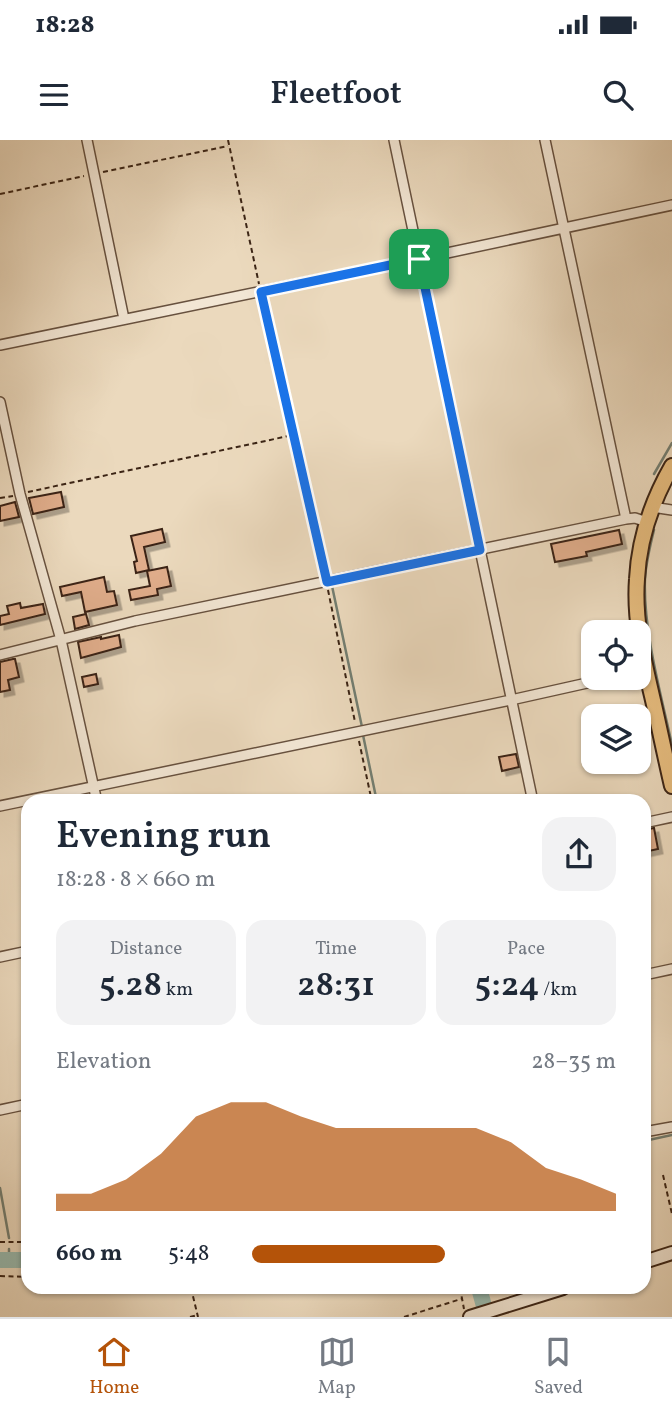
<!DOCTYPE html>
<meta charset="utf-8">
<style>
body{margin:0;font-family:Vollkorn,serif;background:#f2f2f3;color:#1f2937;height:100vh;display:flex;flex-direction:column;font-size:26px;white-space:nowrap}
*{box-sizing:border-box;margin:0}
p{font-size:23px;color:#747a83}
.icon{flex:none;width:38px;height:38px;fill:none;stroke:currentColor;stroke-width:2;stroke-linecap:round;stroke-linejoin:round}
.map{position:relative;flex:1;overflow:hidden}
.panel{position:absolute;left:21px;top:654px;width:630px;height:500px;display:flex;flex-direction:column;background:#fff;border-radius:21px;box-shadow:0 2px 5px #0004}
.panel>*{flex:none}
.tools{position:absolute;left:581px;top:480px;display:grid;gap:14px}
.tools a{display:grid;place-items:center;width:70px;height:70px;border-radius:14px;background:#fff;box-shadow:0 2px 5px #0004;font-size:35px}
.pin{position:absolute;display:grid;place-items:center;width:60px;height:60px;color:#fff;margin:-30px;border-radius:14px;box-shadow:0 4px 10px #0006}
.round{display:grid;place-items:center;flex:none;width:74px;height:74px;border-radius:21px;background:#f2f2f3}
.head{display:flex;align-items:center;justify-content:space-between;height:119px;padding:0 35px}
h1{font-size:38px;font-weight:600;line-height:52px}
.figures{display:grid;grid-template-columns:repeat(3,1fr);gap:10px;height:119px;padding:7px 35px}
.figures div{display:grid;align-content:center;border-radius:18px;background:#f2f2f3;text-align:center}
.figures b{font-size:35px;font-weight:600}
.figures small{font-size:19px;font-weight:400}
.figures p{font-size:19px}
.chart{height:196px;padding:14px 35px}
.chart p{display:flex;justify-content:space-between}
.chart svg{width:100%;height:126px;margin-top:7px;fill:#b45309;opacity:.7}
ul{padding:0 35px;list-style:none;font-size:23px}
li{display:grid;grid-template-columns:112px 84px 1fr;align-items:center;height:52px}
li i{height:18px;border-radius:9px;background:#b45309}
.status{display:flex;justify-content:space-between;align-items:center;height:49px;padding:0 35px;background:#fff;direction:ltr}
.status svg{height:19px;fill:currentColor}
header{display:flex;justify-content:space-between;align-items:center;height:91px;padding:0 35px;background:#fff;font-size:32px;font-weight:600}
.tab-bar{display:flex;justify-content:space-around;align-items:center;height:98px;border-top:2px solid #e0e1e3;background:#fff;font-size:19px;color:#747a83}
.tab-bar a{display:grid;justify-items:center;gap:4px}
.tab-bar .selected{color:#b45309}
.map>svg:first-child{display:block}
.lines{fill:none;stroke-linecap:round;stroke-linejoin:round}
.stream{stroke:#737e71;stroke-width:2.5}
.river{stroke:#98baaf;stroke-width:16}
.building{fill:#e0ad8b;stroke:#3b2415;stroke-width:2;filter:url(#shadow)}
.minor-casing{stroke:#67513f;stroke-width:12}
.secondary-casing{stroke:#3b2415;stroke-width:16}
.primary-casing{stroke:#3b2415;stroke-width:18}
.path{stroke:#3b2415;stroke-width:2;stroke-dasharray:5 3.5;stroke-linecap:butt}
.minor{stroke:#f2e6d4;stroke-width:9}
.secondary{stroke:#f2e6d4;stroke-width:12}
.primary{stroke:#e6bc7e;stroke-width:14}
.route-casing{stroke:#fff;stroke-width:14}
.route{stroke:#1a73e8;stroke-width:9}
</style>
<div class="status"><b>18:28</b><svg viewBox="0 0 49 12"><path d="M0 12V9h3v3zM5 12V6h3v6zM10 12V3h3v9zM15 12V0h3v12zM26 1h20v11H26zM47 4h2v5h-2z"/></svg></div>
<header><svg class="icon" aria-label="menu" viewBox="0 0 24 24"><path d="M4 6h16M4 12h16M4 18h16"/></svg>Fleetfoot<svg class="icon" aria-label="search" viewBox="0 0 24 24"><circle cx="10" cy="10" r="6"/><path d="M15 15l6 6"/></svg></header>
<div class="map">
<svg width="672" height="1177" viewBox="0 0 672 1177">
<defs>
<filter id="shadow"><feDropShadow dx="4.5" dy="4.5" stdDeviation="0" flood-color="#0004"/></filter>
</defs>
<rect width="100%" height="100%" fill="#ebd9bd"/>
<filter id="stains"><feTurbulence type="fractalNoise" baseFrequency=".00286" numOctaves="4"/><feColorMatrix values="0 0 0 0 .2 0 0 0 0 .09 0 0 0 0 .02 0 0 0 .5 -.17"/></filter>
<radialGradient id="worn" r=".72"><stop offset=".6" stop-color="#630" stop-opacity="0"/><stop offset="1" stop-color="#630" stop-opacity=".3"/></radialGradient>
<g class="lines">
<path class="stream" d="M285 234 330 437
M654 334 672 303
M654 390C650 406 646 422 645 439 643 491 661 554 672 605
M332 446 362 587
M363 595 377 662
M644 1001 672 995
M0 1048 9 1098
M9 1121V1109"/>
<path class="river" d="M0 1120H28
M479 1148 487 1177"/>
</g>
<path class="building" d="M61 352 64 367 33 374 29 358Z
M15 362 19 377 0 381V366Z
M162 389 165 402 144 407 149 430 136 433 134 422 137 421 131 396Z
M619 390 622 404 586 412 587 416 555 422 551 404Z
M167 427 171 446 157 449 158 455 131 460 129 450 150 446 147 431Z
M104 437 107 452 114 451 117 465 85 472 81 452 62 456 60 447Z
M20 463 21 468 43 464 45 474 0 485V476L9 474 7 466Z
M86 474 89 485 75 489 73 477Z
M119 495 121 507 81 518 78 502 101 497V499Z
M13 519H15L19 537 8 540 10 550 0 552V522Z
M96 534 98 544 84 547 82 537Z
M516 614 519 627 502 631 499 617Z
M654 688 658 709 644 712V690Z"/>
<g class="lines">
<defs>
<path id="minor" d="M87 0 124 179
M394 0 533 662
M545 0 626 379
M0 205 419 119 672 65
M0 262 20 354 61 500 97 662
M652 367 672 370
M0 515 135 481 626 379 635 378 647 382
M0 666 511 560 614 537
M644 683 672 677
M0 817 28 811
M644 835 672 829
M0 970 28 964
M644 992 672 987"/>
<path id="secondary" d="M644 1122 672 1113
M470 1177 563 1148"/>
<path id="primary" d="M672 326C652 361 639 398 637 439 634 478 643 518 652 556 659 586 665 616 672 646"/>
</defs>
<use href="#minor" class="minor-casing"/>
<use href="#secondary" class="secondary-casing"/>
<use href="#primary" class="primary-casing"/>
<path class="path" d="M228 0 259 144
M103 32 228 6
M0 54 84 36
M262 160 324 431
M28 352 293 295
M0 358 13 356
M328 450 355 582
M359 601 372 662
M663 1035 672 1074
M0 1102H28
M0 1136 28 1137
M191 1148 198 1177
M460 1148 464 1169
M190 1177 198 1175
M404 1177 461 1159"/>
<use href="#minor" class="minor"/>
<use href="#secondary" class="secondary"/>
<use href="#primary" class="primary"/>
</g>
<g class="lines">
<defs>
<path id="route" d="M419 119 480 410 327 442 261 152Z"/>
</defs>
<use href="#route" class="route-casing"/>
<use href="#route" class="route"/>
</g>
<rect width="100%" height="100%" filter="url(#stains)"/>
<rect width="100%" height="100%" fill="url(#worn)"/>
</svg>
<div class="tools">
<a><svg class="icon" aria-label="locate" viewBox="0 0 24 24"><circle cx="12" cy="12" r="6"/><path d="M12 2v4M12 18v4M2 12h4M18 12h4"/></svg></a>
<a><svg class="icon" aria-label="layers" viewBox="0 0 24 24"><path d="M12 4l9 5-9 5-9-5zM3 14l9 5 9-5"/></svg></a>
</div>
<div class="pin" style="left:419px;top:119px;background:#1e9e55"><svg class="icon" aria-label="arrive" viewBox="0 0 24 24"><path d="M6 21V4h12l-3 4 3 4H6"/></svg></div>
<section class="panel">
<div class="head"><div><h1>Evening run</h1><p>18:28 · 8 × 660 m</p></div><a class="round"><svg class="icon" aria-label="share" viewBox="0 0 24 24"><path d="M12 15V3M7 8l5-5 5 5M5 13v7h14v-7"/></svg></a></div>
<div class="figures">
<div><p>Distance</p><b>5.28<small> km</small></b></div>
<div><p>Time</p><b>28:31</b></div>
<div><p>Pace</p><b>5:24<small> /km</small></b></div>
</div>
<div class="chart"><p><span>Elevation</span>28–35 m</p>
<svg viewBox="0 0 160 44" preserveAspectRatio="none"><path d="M0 44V38L10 38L20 33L30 24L40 11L50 6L60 6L70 11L80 15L90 15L100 15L110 15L120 15L130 20L140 29L150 33L160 38V44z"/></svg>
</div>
<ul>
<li><b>660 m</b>5:48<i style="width:53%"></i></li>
</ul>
</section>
</div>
<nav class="tab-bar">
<a class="selected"><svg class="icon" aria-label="home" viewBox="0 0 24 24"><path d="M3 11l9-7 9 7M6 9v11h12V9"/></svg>Home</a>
<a><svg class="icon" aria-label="map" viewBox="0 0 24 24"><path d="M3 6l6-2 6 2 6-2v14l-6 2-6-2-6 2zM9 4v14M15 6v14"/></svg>Map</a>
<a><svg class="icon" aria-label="saved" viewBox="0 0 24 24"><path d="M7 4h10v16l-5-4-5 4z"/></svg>Saved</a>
</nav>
